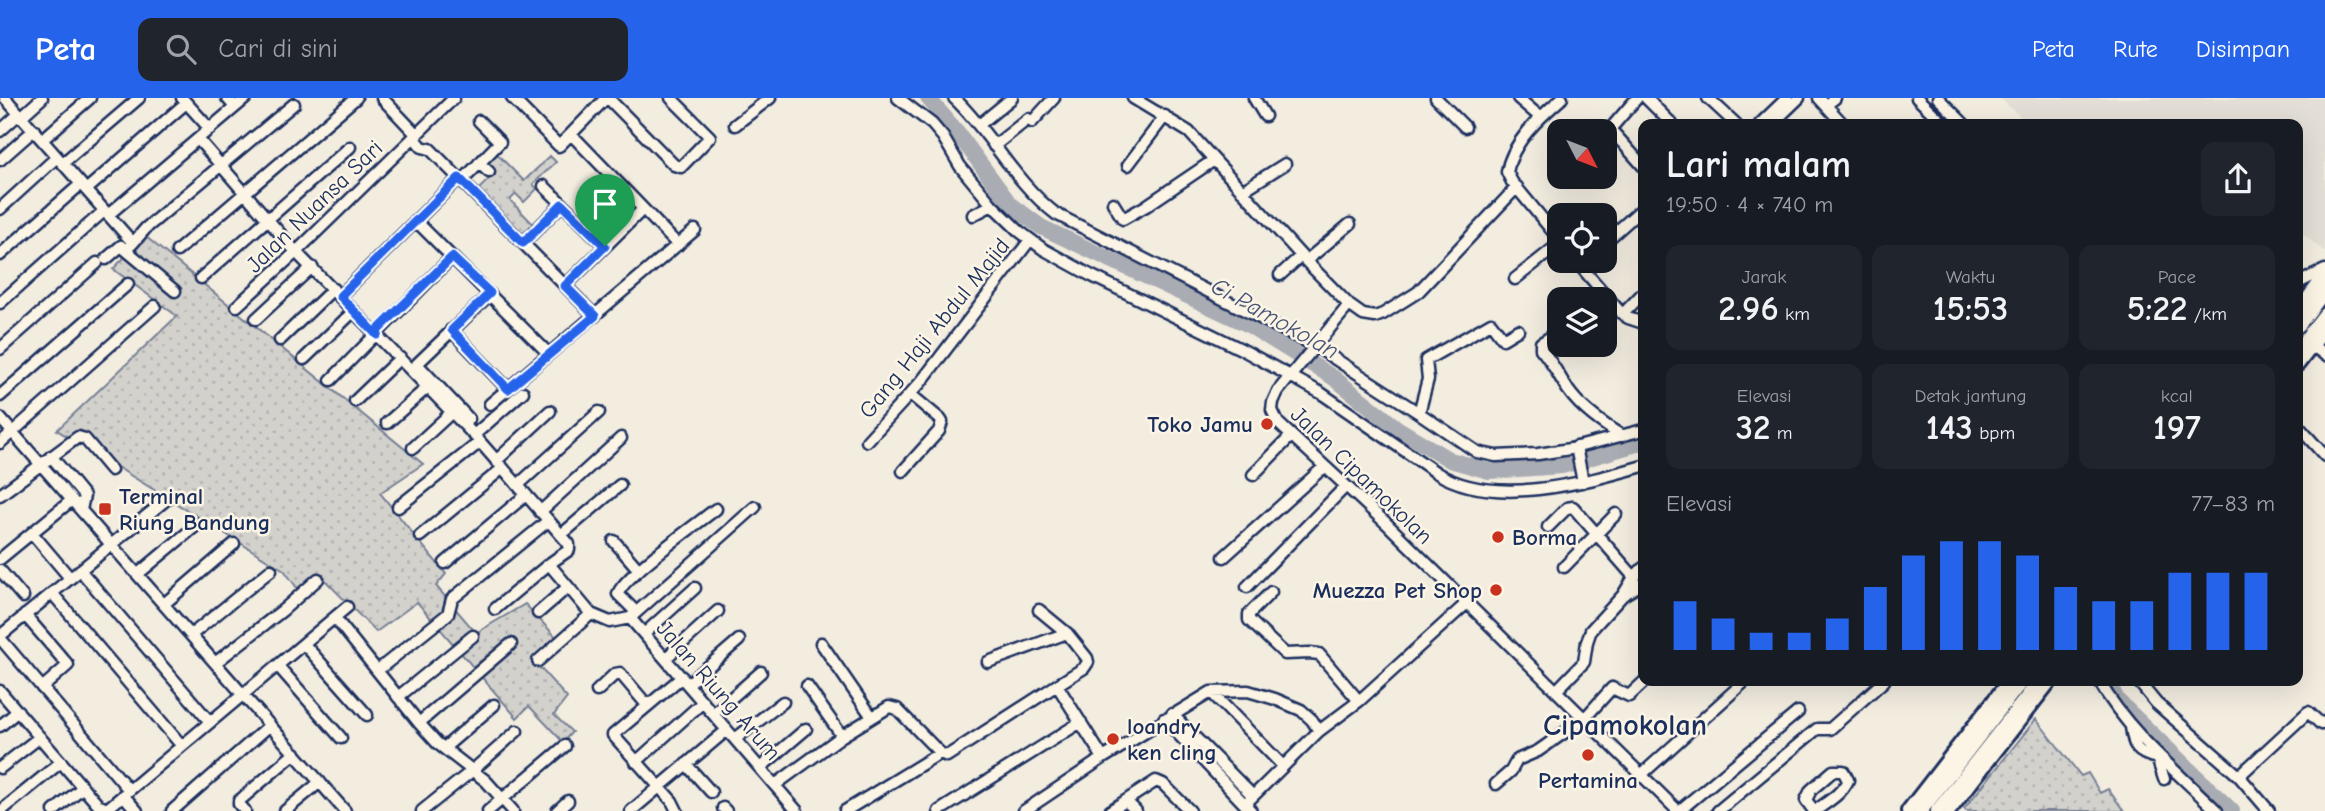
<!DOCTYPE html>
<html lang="id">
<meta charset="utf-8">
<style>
body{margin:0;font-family:"Comic Neue",sans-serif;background:#20242c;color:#f1f3f6;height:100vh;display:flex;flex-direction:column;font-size:26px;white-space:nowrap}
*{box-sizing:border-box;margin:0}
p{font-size:23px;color:#9ea1a6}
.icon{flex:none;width:38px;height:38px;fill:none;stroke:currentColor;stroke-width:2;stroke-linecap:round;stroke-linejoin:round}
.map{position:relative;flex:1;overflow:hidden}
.side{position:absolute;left:1638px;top:21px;width:665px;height:567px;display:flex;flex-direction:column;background:#171b24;border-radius:14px;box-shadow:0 7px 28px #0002}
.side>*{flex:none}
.needle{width:46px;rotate:132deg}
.controls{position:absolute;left:1547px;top:21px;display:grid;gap:14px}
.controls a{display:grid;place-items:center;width:70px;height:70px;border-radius:14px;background:#171b24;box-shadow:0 7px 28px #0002;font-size:35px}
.pin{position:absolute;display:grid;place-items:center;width:60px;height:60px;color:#fff;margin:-72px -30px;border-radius:50% 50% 50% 0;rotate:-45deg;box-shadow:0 0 7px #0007}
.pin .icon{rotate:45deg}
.round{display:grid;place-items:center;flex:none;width:74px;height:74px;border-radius:14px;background:#20242c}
.summary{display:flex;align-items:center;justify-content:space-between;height:119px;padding:0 28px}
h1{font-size:38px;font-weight:700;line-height:52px}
.figures{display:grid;grid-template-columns:repeat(3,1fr);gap:10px;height:119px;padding:7px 28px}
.figures div{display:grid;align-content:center;border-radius:14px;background:#20242c;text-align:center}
.figures b{font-size:35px;font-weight:700}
.figures small{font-size:19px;font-weight:400}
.figures p{font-size:19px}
.chart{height:196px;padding:14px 28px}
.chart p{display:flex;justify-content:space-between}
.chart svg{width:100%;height:126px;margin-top:7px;stroke:#2563eb;stroke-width:6}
header{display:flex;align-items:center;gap:42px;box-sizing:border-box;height:98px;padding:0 35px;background:#2563eb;color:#fff}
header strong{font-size:33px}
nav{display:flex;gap:38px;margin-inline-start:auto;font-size:24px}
.search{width:490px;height:63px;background:#20242c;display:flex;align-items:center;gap:18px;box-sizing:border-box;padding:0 24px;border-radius:14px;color:#9ea1a6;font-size:26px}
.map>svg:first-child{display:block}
.built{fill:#e3dfd6}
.grass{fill:url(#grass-dots);stroke:#778095;stroke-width:2}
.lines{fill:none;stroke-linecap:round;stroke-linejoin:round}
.stream{stroke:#707a91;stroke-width:2.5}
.river{stroke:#a9acb3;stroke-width:16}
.minor-casing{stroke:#1b2f5e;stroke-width:15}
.major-casing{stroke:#1b2f5e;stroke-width:18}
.highway-casing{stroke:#1b2f5e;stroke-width:19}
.minor{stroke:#fcf5e5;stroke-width:10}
.major{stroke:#fcf5e5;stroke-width:12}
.highway{stroke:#fcf5e5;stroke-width:14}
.route-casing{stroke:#fff;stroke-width:14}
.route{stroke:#2563eb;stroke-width:9}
.poi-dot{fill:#c8321e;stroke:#fcf5e5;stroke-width:2.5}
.labels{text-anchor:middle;stroke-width:5;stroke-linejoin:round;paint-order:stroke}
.street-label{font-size:23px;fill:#1b2f5e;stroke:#fcf5e5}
.poi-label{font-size:23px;font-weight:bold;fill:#1b2f5e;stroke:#fcf5e5;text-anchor:start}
.water-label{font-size:24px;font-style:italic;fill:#465478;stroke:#fcf5e5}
.district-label{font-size:30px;font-weight:bold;fill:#1b2f5e;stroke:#fcf5e5}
</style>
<header>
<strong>Peta</strong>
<div class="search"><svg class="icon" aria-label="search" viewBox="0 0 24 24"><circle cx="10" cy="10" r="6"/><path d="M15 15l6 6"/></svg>Cari di sini</div>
<nav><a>Peta</a><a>Rute</a><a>Disimpan</a></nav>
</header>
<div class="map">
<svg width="2325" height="713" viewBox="0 0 2325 713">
<defs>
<pattern id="grass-dots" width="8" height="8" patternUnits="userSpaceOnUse" patternTransform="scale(1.75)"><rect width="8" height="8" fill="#d3d1cc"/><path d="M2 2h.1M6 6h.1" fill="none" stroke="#b5b4b2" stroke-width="1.8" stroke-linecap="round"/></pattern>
</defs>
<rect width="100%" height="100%" fill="#f3ede0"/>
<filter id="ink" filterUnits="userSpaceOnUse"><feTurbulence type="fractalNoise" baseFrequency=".0143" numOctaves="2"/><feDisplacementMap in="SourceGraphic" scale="14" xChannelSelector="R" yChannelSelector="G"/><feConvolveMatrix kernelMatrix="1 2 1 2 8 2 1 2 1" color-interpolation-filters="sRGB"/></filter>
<g filter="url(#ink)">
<path class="built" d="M2000 0H2325V154L2303 136 2298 138V26H2028Z"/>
<path class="grass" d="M496 55 524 83 550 58 556 64 533 86 537 91 524 104 516 96 510 102 535 128 522 140 477 93 494 76 485 66Z
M145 138 423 366 380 395 446 476 436 488 476 535 525 506 558 541 534 563 567 600 554 617 572 634 563 644 529 608 517 620 417 504 376 534 320 477 300 494 284 472 57 332 177 218 113 171Z
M2036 621 2081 678 2088 675 2100 695 2108 691 2124 713H1966L1964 711Z"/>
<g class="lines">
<path class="stream" d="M2224 713 2226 706"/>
<path class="river" d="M928 0 957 34 1010 106 1041 129 1247 226 1334 280 1397 330 1450 362 1489 373 1562 368 1643 344
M2108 583 2117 602 2232 713"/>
<defs>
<path id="minor" d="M5 0 133 145 126 152
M182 0 210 31
M227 0 235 9
M382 0 416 36
M512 0 559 48 571 36 678 147
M608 0 674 67 681 69 710 39 671 0
M898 0 932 26 943 39 960 68 992 107 1019 133 1043 151 1090 177 1243 252 1321 295 1437 375C1493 410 1583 385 1643 368
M954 0C992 36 1014 84 1056 116L1315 248 1419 315 1477 354 1496 358 1538 356 1570 351 1643 332
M1133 0 1189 34 1306 163 1349 207 1363 217 1375 219 1383 216 1418 194 1517 89
M1254 0 1265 18
M1436 0 1465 29
M1518 0 1540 19
M1637 0 1612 29V33L1643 68
M1646 0 1672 26
M1708 0 1736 26
M1819 0 1843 26
M1917 0 1944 26
M1938 0 1964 26
M1826 7 1835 0
M22 18 42 0
M1760 26 1787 0
M1772 26 1799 0
M735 27 770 0
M979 27 1012 0
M0 33 19 16
M416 36 417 43 422 49 430 51 595 218
M571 36 606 0
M198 41 296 154 474 337 569 446V452L549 466 591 516 610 524 630 520 797 713
M42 42 90 0
M994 48 1028 21 1032 24 1054 0
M0 62 34 32
M63 65 139 0
M479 65 489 74
M1128 67 1165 18
M462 83 500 44 479 23
M544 88 605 148
M86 92 186 5
M1242 93 1285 66
M1113 105 1123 121 1146 108 1214 62
M0 111 57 59
M108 117 246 0
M973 117 992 107
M416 123 549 256
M1559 141 1512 84 1507 74C1512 44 1540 19 1562 0
M1605 144 1643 110
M133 145 146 130 294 6
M523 145 562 106
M177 153 356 0
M0 157 81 86
M106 161 121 148 175 193
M1306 163 1350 126
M1576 163 1621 215 1628 220 1643 225
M1280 177 1301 158
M201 180 350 49
M1515 181 1559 146
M2298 185 2325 172
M565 188 643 111
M340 198 459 80
M0 205 104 113
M1349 207 1278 293 1273 304 1272 312 1278 325 1386 425 1678 713
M237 208 296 154 454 0
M1623 216 1643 195
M256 221 312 169
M451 232 508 291
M1559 234 1541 245V251C1552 264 1559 278 1568 292 1581 311 1603 326 1622 338
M280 242 333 191
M2312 247 2325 257
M0 251 97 165
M304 261 354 213
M331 282 452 159
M0 298 128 186
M355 303 400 260
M490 306 695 132
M1419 315 1428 281 1426 262 1491 225 1503 241 1518 232
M0 320 345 713
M469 321 417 266 490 196
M387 325 428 289
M2298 328 2325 358
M474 337 523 294
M867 343 921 284 1030 142
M0 345 155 208
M1576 349 1583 384
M413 350 452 314
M51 358 84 398 81 412
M496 363 550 313
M903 373 939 333 942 324 940 321 910 296
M1253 377 1291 338
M518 387 599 314
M0 397 78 339 85 341 111 372
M398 409 480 344
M540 414 621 340
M1548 429 1567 410 1573 409 1634 479
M32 435 70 480
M561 437 620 387
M420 438 503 370
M614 443 639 472
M1224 459 1324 369
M0 461 72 402
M445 465 526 397
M1564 469 1616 416
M0 472 23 499
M80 472 210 624
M138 476 198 426
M1247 489 1346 388
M1271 494 1249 516V522L1285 556 1310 555 1319 556 1359 603
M52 495 182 648
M1623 497 1643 485
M164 506 234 446
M495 511 549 466
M1039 512 1067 535 1087 560 1088 564 1084 570 1057 587 1103 660
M636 514 618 496C622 479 698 425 716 411
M538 515 568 489
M25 517 68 567 42 590
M335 520 419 625 437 645 486 683 513 713
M630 520 755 409
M644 536 695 490
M191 537 271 472
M0 538 167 401
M0 540 129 692
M821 545 872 619
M304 546 367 617
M666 560 718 513
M538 563 591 516
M988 564 1067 535
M215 565 283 512 318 481
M278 568 341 640
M378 572 448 516 452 501 548 423
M2099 583C2128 634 2175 672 2217 713
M2138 583 2156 605 2239 678 2269 713
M688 586 739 542
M807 588 842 638
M0 593 98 707 107 711 347 509
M597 593 615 576 620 575 647 607
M1556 593 1584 564 1587 544 1591 532 1623 497 1634 479 1643 470
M1211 594 1283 668
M398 599 473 538
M713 616 761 574
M1172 616 1253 698
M1164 621 1251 713
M419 625 511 546
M0 628 18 613
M2131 629C2134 650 2136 655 2157 660L2164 681
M735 641 783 604
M444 650 494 607
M636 664 703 604
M686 666 711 694
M0 670 40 639
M760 670 806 631
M1641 677 1744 584
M2239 678 2308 614 2321 626 2325 624
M1496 686 1511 673 1517 662 1538 653 1584 621 1612 590 1629 598 1645 583
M775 687 842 638 889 609 897 611 940 655 947 658 1057 587
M123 697 137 713
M1126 703 1136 713
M1245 706 1319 633 1359 603 1467 505
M723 710 726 713
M1 713 61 664
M54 713 83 689
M172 713 270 627
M245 713 239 706V703L295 655
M285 713 320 684
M422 713 473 672 517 633
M488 713 565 648
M557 713 568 703
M631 713 727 632
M677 713 672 703 613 637 682 579
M845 713 940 655
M939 713 1081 624
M1024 713 1103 660 1211 594 1248 593 1275 601 1301 612 1312 622 1319 633
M1110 713 1156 683 1163 686 1190 713
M1679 713 1798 614
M1718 713 1817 631H1830L1884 583
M1814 713 1806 702 1811 692 1833 673H1843L1848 682C1842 696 1827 704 1815 713"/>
<path id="major" d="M2298 213 2325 177
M2298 266 2325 231
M1908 713 2009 583
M1949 713 2050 583"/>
<path id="highway" d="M2298 227 2325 192
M2298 252 2325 217
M1920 713 2021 583
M1938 713 2040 583"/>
</defs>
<use href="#minor" class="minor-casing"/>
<use href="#major" class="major-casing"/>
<use href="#highway" class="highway-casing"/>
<use href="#minor" class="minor"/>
<use href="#major" class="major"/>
<use href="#highway" class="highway"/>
</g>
</g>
<g class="lines" filter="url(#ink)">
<defs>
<path id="route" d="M459 80 523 145 562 106 605 148 565 188 595 218 508 291 452 232 490 195 452 159 378 232 377 237 340 198Z"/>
</defs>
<use href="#route" class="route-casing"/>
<use href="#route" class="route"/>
</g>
<g class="poi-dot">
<circle cx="1267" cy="326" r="7"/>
<rect x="98" y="404" width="14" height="14" rx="3.5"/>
<circle cx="1498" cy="439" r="7"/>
<circle cx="1496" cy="492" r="7"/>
<circle cx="1113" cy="641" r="7"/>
<circle cx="1588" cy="657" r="7"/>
</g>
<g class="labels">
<g class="street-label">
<text transform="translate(314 108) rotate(-44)" y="8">Jalan Nuansa Sari</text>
<text transform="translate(934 230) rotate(-51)" y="8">Gang Haji Abdul Majid</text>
<text transform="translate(1362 377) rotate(44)" y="8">Jalan Cipamokolan</text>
<text transform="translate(719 592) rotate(49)" y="8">Jalan Riung Arum</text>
</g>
<g class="poi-label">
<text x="1253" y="334" text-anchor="end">Toko Jamu</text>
<text x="119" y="406">Terminal<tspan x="119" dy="26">Riung Bandung</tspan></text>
<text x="1512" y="447">Borma</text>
<text x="1482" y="500" text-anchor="end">Muezza Pet Shop</text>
<text x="1127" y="636">loandry<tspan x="1127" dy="26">ken cling</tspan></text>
<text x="1588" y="690" text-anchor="middle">Pertamina</text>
</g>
<g class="water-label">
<text transform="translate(1275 220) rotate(29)" y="8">Ci Pamokolan</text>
</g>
<g class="district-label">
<text x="1625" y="637">Cipamokolan</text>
</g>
</g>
</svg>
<div class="controls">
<a><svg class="needle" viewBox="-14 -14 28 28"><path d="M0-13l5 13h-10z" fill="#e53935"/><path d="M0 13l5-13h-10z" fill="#9ea1a6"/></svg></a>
<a><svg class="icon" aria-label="locate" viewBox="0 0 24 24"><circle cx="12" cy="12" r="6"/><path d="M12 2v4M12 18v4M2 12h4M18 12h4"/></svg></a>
<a><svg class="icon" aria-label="layers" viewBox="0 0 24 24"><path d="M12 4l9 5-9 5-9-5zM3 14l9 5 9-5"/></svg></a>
</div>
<div class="pin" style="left:605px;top:148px;background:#1e9e55"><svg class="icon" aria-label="arrive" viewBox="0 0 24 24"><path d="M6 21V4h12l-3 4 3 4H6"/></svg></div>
<section class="side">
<div class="summary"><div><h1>Lari malam</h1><p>19:50 · 4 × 740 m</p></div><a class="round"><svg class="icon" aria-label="share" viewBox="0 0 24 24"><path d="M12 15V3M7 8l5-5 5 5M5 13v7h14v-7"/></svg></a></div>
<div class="figures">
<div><p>Jarak</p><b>2.96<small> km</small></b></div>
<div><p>Waktu</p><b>15:53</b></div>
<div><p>Pace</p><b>5:22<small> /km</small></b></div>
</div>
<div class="figures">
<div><p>Elevasi</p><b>32<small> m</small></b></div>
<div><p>Detak jantung</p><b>143<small> bpm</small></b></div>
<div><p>kcal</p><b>197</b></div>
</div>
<div class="chart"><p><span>Elevasi</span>77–83 m</p>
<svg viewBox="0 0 160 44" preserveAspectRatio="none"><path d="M5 44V27M15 44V33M25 44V38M35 44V38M45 44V33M55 44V22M65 44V11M75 44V6M85 44V6M95 44V11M105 44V22M115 44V27M125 44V27M135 44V17M145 44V17M155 44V17"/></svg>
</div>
</section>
</div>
